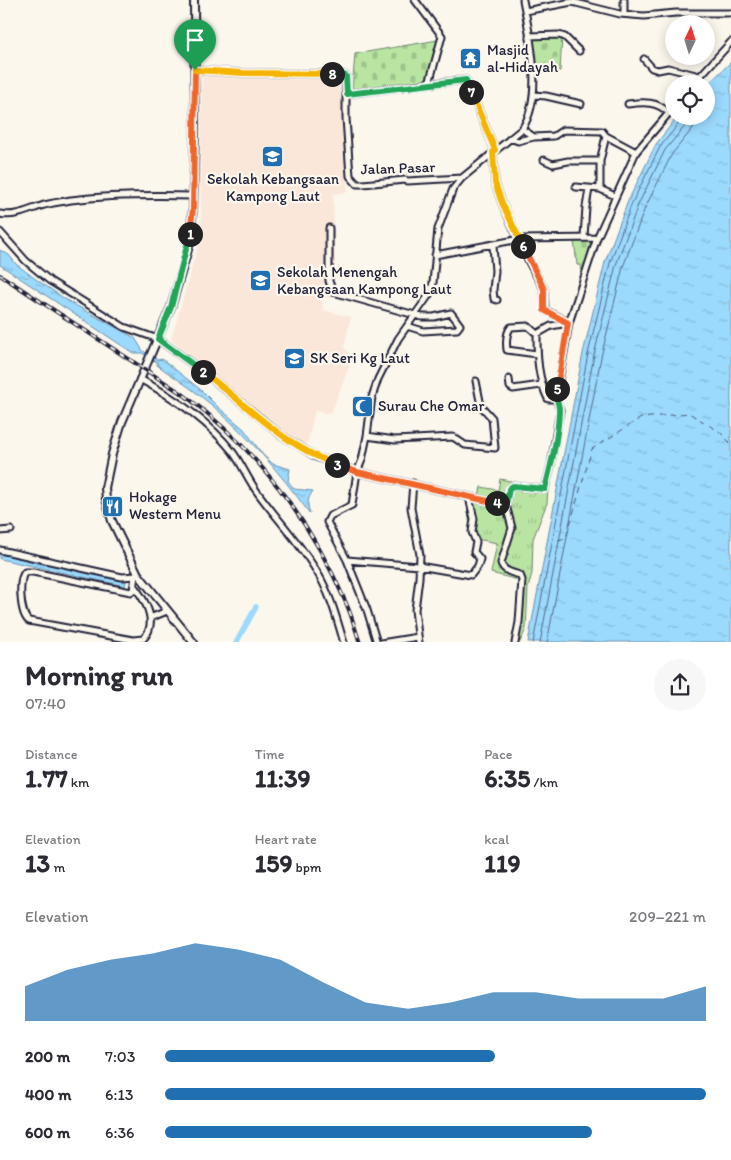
<!DOCTYPE html>
<meta charset="utf-8">
<style>
body{margin:0;font-family:Itim,sans-serif;background:#f7f7f7;color:#2b2b33;height:100vh;display:flex;flex-direction:column;font-size:19px;white-space:nowrap}
*{box-sizing:border-box;margin:0}
p{font-size:16px;color:#7c7c81}
.icon{flex:none;width:28px;height:28px;fill:none;stroke:currentColor;stroke-width:2;stroke-linecap:round;stroke-linejoin:round}
.map{position:relative;height:642px;overflow:hidden}
.details{display:flex;flex-direction:column;background:#fff;flex:1}
.details>*{flex:none}
.needle{width:32px;rotate:4deg}
.fabs{position:absolute;left:665px;top:15px;display:grid;gap:10px}
.fabs a{display:grid;place-items:center;width:50px;height:50px;border-radius:50%;background:#fff;box-shadow:0 2px 12px #0003;font-size:25px}
.pin{position:absolute;display:grid;place-items:center;width:42px;height:42px;color:#fff;margin:-51px -21px;border-radius:50% 50% 50% 0;rotate:-45deg;box-shadow:0 0 5px #0007}
.pin .icon{rotate:45deg}
.km{position:absolute;width:25px;height:25px;margin:-12px;border-radius:50%;background:#222;color:#fff;font-size:14px;line-height:25px;text-align:center}
.round{display:grid;place-items:center;flex:none;width:52px;height:52px;border-radius:26px;background:#f7f7f7}
.overview{display:flex;align-items:center;justify-content:space-between;height:85px;padding:0 25px}
h1{font-size:28px;font-weight:700;line-height:38px}
.figures{display:grid;grid-template-columns:repeat(3,1fr);gap:8px;height:85px;padding:5px 25px}
.figures div{display:grid;align-content:center}
.figures b{font-size:25px;font-weight:700}
.figures small{font-size:14px;font-weight:400}
.figures p{font-size:14px}
.chart{height:140px;padding:10px 25px}
.chart p{display:flex;justify-content:space-between}
.chart svg{width:100%;height:90px;margin-top:5px;fill:#1f6fb2;opacity:.7}
ul{padding:0 25px;list-style:none;font-size:16px}
li{display:grid;grid-template-columns:80px 60px 1fr;align-items:center;height:38px}
li i{height:12px;border-radius:6px;background:#1f6fb2}
.map>svg:first-child{display:block}
.built{fill:#fbe7d9}
.cemetery{fill:url(#cemetery-stones);stroke:#6e836e}
.park{fill:url(#park-tufts);stroke:#6e836e}
.water{fill:url(#water-ripples);stroke:#6b90af}
.lines{fill:none;stroke-linecap:round;stroke-linejoin:round}
.shore{stroke:#526b89;stroke-width:1}
.canal{stroke:#9bd9fd;stroke-width:5.5}
.ferry{stroke:#465975;stroke-width:1;stroke-dasharray:6 5;stroke-linecap:butt}
.minor-casing{stroke:#22223b;stroke-width:9}
.tertiary-casing{stroke:#22223b;stroke-width:10}
.minor{stroke:#fbf7ec;stroke-width:5}
.tertiary{stroke:#fbf7ec;stroke-width:6}
.rail-casing{stroke:#22223b;stroke-width:4}
.rail{stroke:#fbf7ec;stroke-width:2;stroke-dasharray:5.5;stroke-linecap:butt}
.split-1-casing{stroke:#fff;stroke-width:10}
.split-2-casing{stroke:#fff;stroke-width:10}
.split-3-casing{stroke:#fff;stroke-width:10}
.split-4-casing{stroke:#fff;stroke-width:10}
.split-5-casing{stroke:#fff;stroke-width:10}
.split-6-casing{stroke:#fff;stroke-width:10}
.split-7-casing{stroke:#fff;stroke-width:10}
.split-8-casing{stroke:#fff;stroke-width:10}
.split-9-casing{stroke:#fff;stroke-width:10}
.split-1{stroke:#f0652b;stroke-width:6}
.split-2{stroke:#22a559;stroke-width:6}
.split-3{stroke:#f5b400;stroke-width:6}
.split-4{stroke:#f0652b;stroke-width:6}
.split-5{stroke:#22a559;stroke-width:6}
.split-6{stroke:#f0652b;stroke-width:6}
.split-7{stroke:#f5b400;stroke-width:6}
.split-8{stroke:#22a559;stroke-width:6}
.split-9{stroke:#f5b400;stroke-width:6}
.labels{text-anchor:middle;stroke-width:4.5;stroke-linejoin:round;paint-order:stroke}
.poi-label{font-size:15px;fill:#22223b;stroke:#fbf7ec;text-anchor:start}
.street-label{font-size:15px;fill:#22223b;stroke:#fbf7ec}
</style>
<div class="map">
<svg width="731" height="643" viewBox="0 0 731 643">
<defs>
<pattern id="cemetery-stones" width="16" height="16" patternUnits="userSpaceOnUse" patternTransform="scale(1.25)"><rect width="16" height="16" fill="#b9e4a2"/><path d="M2 7V4a2 2 0 0 1 4 0v3zM10 15v-3a2 2 0 0 1 4 0v3z" fill="#9fc38c"/></pattern>
<pattern id="park-tufts" width="24" height="20" patternUnits="userSpaceOnUse" patternTransform="scale(1.25)"><rect width="24" height="20" fill="#b9e4a2"/><path d="M3 7l-1-3M5 7V3M7 7l1-3M15 17l-1-3M17 17v-4M19 17l1-3" fill="none" stroke="#9fc38c"/></pattern>
<pattern id="water-ripples" width="26" height="14" patternUnits="userSpaceOnUse" patternTransform="scale(1.25)"><rect width="26" height="14" fill="#9bd9fd"/><path d="M2 4q2-2 4 0t4 0M15 11q2-2 4 0t4 0" fill="none" stroke="#85bada"/></pattern>
</defs>
<rect width="100%" height="100%" fill="#fbf7ec"/>
<filter id="ink" filterUnits="userSpaceOnUse"><feTurbulence type="fractalNoise" baseFrequency=".02" numOctaves="2"/><feDisplacementMap in="SourceGraphic" scale="10" xChannelSelector="R" yChannelSelector="G"/><feConvolveMatrix kernelMatrix="1 2 1 2 8 2 1 2 1" color-interpolation-filters="sRGB"/></filter>
<g filter="url(#ink)">
<path class="built" d="M202 75 338 78 341 80V115L348 192 333 194 335 265 333 298H322L323 310 351 317 344 347 350 355 353 356 331 414 315 411 306 448 281 432 264 416 263 417 171 340 202 232 200 178Z"/>
<path class="cemetery" d="M562 37 560 71H536L534 38Z
M438 40 426 81 422 83 352 91 355 54Z
M592 239 582 274H581V265H577L574 240Z"/>
<path class="park" d="M500 479 548 489 547 503 533 539 532 573 528 588 526 629 520 642H511L517 619 518 580 491 573 497 543 472 538 466 499 467 494 479 496 481 487 498 490Z"/>
<path class="water" d="M731 62V642H528L583 353 605 262 628 201 656 144 678 116H706V86Z
M0 250 9 255 16 264 37 280 68 301 135 338 143 351 158 360 162 359 201 390 218 407 244 429 263 455 273 464 290 469 288 481 294 489 313 491C307 499 307 504 310 514 278 470 241 427 198 394 185 384 171 375 157 365V362L142 353H133L0 265Z
M0 554 126 581 125 586 0 559Z"/>
<g class="lines">
<path class="shore" d="M533 643 588 354 610 263 632 203 660 147 681 121 682 116
M540 643 594 355 616 265 638 205 665 150 686 125 688 116
M547 643 601 357 623 267 645 208 672 154 693 128 696 116"/>
<path class="canal" d="M236 643 256 607"/>
<path class="ferry" d="M558 540 566 538 592 449 641 418 689 413 720 432 731 444"/>
<defs>
<path id="minor" d="M525 11 572 2 620 14 644 16 676 13H731
M624 14V0
M529 36 559 35 565 37 579 51
M644 59 652 68 658 70 668 68 700 76
M195 70 243 73 341 74 346 76V118L350 176 357 184H363L405 180 407 181 462 178
M426 84 466 80 495 150
M693 84 731 42
M347 94 426 84 430 80 442 36 415 0
M533 95 546 96 581 104
M628 104C644 102 657 101 669 113
M522 129 534 137 554 136 563 130 602 131 606 136 636 152
M606 136 600 161V189L615 196
M510 138 518 141 534 137
M493 152 495 183 502 203 530 264 544 289 545 310 569 323
M544 160 553 164 568 161H600
M576 187 600 189
M0 214C15 217 26 211 41 206 50 203 61 202 71 200 111 195 153 195 193 196
M329 228V281L333 292 422 317H434L451 313 460 325 457 329 423 331 407 326
M0 232 26 261 50 281 124 327 158 339 206 374 281 435 316 457 357 472 506 505
M584 237 586 207 589 189
M493 246 495 271 493 290 494 299 497 300
M435 255 520 239 597 238 636 152 674 107
M537 334 528 326 511 327C506 333 506 342 507 350L537 354
M140 379C173 397 208 421 232 451 242 464 248 480 258 493 277 519 300 543 317 572 330 593 337 619 344 643
M509 379 510 387 513 389 541 385
M556 399H548C538 379 537 357 537 334L551 326 568 323
M367 436 395 440 453 437 465 445 495 448 492 418 481 406 476 381
M413 483 411 508 420 555 419 578 415 610 419 643
M0 531 11 530
M0 550 122 577 135 576
M347 560 419 566 471 575 478 566 480 559 474 552 476 542 472 532 474 519 469 497
M134 586C145 600 159 623 143 639L133 640 29 621C20 615 18 579 25 572H33L131 592 133 590 135 576 138 574
M150 618 167 611
M377 643 367 610 347 560 327 522 330 516 352 505 357 472 362 460 367 436 372 397 378 379 398 339 429 295 433 283 438 229 453 189 462 178 522 129C544 96 530 37 523 0
M381 643 418 637
M515 643 519 622 522 580 520 575C512 573 503 571 501 563L512 528 506 505 509 489 513 486 545 489 551 465 560 410 556 399 569 323 597 238"/>
<path id="tertiary" d="M194 643 138 574 112 521 106 499 105 488 112 454 122 422 171 307 189 246 193 208 195 121 194 0"/>
</defs>
<use href="#minor" class="minor-casing"/>
<use href="#tertiary" class="tertiary-casing"/>
<use href="#minor" class="minor"/>
<use href="#tertiary" class="tertiary"/>
<defs>
<path id="rail" d="M0 275 184 395C256 448 311 521 346 603 352 616 355 629 360 643"/>
</defs>
<use href="#rail" class="rail-casing"/>
<use href="#rail" class="rail"/>
</g>
</g>
<g class="lines" filter="url(#ink)">
<defs>
<path id="split-1" d="M190 234 193 208 195 70"/>
<path id="split-2" d="M190 234 171 307 158 339 203 372"/>
<path id="split-3" d="M203 372C248 405 283 446 337 465"/>
<path id="split-4" d="M337 465 357 472 497 503"/>
<path id="split-5" d="M497 503 506 505 509 489 513 486 545 489C551 465 558 438 559 412 560 404 555 401 557 389"/>
<path id="split-6" d="M523 246 544 289V310L568 323 557 389"/>
<path id="split-7" d="M471 92 495 150 493 152 495 183 502 203 523 246"/>
<path id="split-8" d="M332 74H341L346 76 347 94 466 80 471 92"/>
<path id="split-9" d="M195 70 243 73 332 74"/>
</defs>
<use href="#split-1" class="split-1-casing"/>
<use href="#split-2" class="split-2-casing"/>
<use href="#split-3" class="split-3-casing"/>
<use href="#split-4" class="split-4-casing"/>
<use href="#split-5" class="split-5-casing"/>
<use href="#split-6" class="split-6-casing"/>
<use href="#split-7" class="split-7-casing"/>
<use href="#split-8" class="split-8-casing"/>
<use href="#split-9" class="split-9-casing"/>
<use href="#split-1" class="split-1"/>
<use href="#split-2" class="split-2"/>
<use href="#split-3" class="split-3"/>
<use href="#split-4" class="split-4"/>
<use href="#split-5" class="split-5"/>
<use href="#split-6" class="split-6"/>
<use href="#split-7" class="split-7"/>
<use href="#split-8" class="split-8"/>
<use href="#split-9" class="split-9"/>
</g>
<defs>
<symbol id="temple-square" viewBox="-11 -11 22 22"><rect x="-9" y="-9" width="18" height="18" rx="4" fill="#1f6fb2" stroke="#fbf7ec"/><path d="M0-6L5-2H3V0L6.5 2.5H4V6H1.5V3h-3V6H-4V2.5H-6.5L-3 0V-2H-5Z" fill="#fff"/></symbol>
<symbol id="school-square" viewBox="-11 -11 22 22"><rect x="-9" y="-9" width="18" height="18" rx="4" fill="#1f6fb2" stroke="#fbf7ec"/><path d="M0-5L7-2L0 1L-7-2ZM-4 1L0 2.5L4 1V4Q0 6-4 4Z" fill="#fff"/></symbol>
<symbol id="mosque-square" viewBox="-11 -11 22 22"><rect x="-9" y="-9" width="18" height="18" rx="4" fill="#1f6fb2" stroke="#fbf7ec"/><path d="M3.5-4.9A6 6 0 1 0 3.5 4.9A5 5 0 1 1 3.5-4.9Z" fill="#fff"/></symbol>
<symbol id="restaurant-square" viewBox="-11 -11 22 22"><rect x="-9" y="-9" width="18" height="18" rx="4" fill="#1f6fb2" stroke="#fbf7ec"/><path d="M-5-6h1v4h1v-4h1v4h1v-4h1v5L-1.5 .5V6h-2V.5L-5-1ZM5-6V6H3V1.5H1.5Q1.5-4 5-6Z" fill="#fff"/></symbol>
</defs>
<g fill-rule="evenodd">
<use href="#temple-square" x="458" y="46" width="25" height="25"/>
<use href="#school-square" x="260" y="144" width="25" height="25"/>
<use href="#school-square" x="248" y="268" width="25" height="25"/>
<use href="#school-square" x="282" y="346" width="25" height="25"/>
<use href="#mosque-square" x="350" y="394" width="25" height="25"/>
<use href="#restaurant-square" x="100" y="494" width="25" height="25"/>
</g>
<g class="labels">
<g class="poi-label">
<text x="487" y="55">Masjid<tspan x="487" dy="17">al-Hidayah</tspan></text>
<text x="273" y="184" text-anchor="middle">Sekolah Kebangsaan<tspan x="273" dy="17">Kampong Laut</tspan></text>
<text x="277" y="277">Sekolah Menengah<tspan x="277" dy="17">Kebangsaan Kampong Laut</tspan></text>
<text x="310" y="363">SK Seri Kg Laut</text>
<text x="378" y="411">Surau Che Omar</text>
<text x="129" y="502">Hokage<tspan x="129" dy="17">Western Menu</tspan></text>
</g>
<g class="street-label">
<text transform="translate(398 168) rotate(-2)" y="5">Jalan Pasar</text>
</g>
</g>
</svg>
<div class="fabs">
<a><svg class="needle" viewBox="-14 -14 28 28"><path d="M0-13l5 13h-10z" fill="#e53935"/><path d="M0 13l5-13h-10z" fill="#7c7c81"/></svg></a>
<a><svg class="icon" aria-label="locate" viewBox="0 0 24 24"><circle cx="12" cy="12" r="6"/><path d="M12 2v4M12 18v4M2 12h4M18 12h4"/></svg></a>
</div>
<div class="pin" style="left:195px;top:70px;background:#1e9e55"><svg class="icon" aria-label="arrive" viewBox="0 0 24 24"><path d="M6 21V4h12l-3 4 3 4H6"/></svg></div>
<b class="km" style="left:190px;top:234px">1</b>
<b class="km" style="left:203px;top:372px">2</b>
<b class="km" style="left:337px;top:465px">3</b>
<b class="km" style="left:497px;top:503px">4</b>
<b class="km" style="left:557px;top:389px">5</b>
<b class="km" style="left:523px;top:246px">6</b>
<b class="km" style="left:471px;top:92px">7</b>
<b class="km" style="left:332px;top:74px">8</b>
</div>
<section class="details">
<div class="overview"><div><h1>Morning run</h1><p>07:40</p></div><a class="round"><svg class="icon" aria-label="share" viewBox="0 0 24 24"><path d="M12 15V3M7 8l5-5 5 5M5 13v7h14v-7"/></svg></a></div>
<div class="figures">
<div><p>Distance</p><b>1.77<small> km</small></b></div>
<div><p>Time</p><b>11:39</b></div>
<div><p>Pace</p><b>6:35<small> /km</small></b></div>
</div>
<div class="figures">
<div><p>Elevation</p><b>13<small> m</small></b></div>
<div><p>Heart rate</p><b>159<small> bpm</small></b></div>
<div><p>kcal</p><b>119</b></div>
</div>
<div class="chart"><p><span>Elevation</span>209–221 m</p>
<svg viewBox="0 0 160 44" preserveAspectRatio="none"><path d="M0 44V27L10 19L20 14L30 11L40 6L50 9L60 14L70 25L80 35L90 38L100 35L110 30L120 30L130 33L140 33L150 33L160 27V44z"/></svg>
</div>
<ul>
<li><b>200 m</b>7:03<i style="width:61%"></i></li>
<li><b>400 m</b>6:13<i style="width:100%"></i></li>
<li><b>600 m</b>6:36<i style="width:79%"></i></li>
</ul>
</section>
